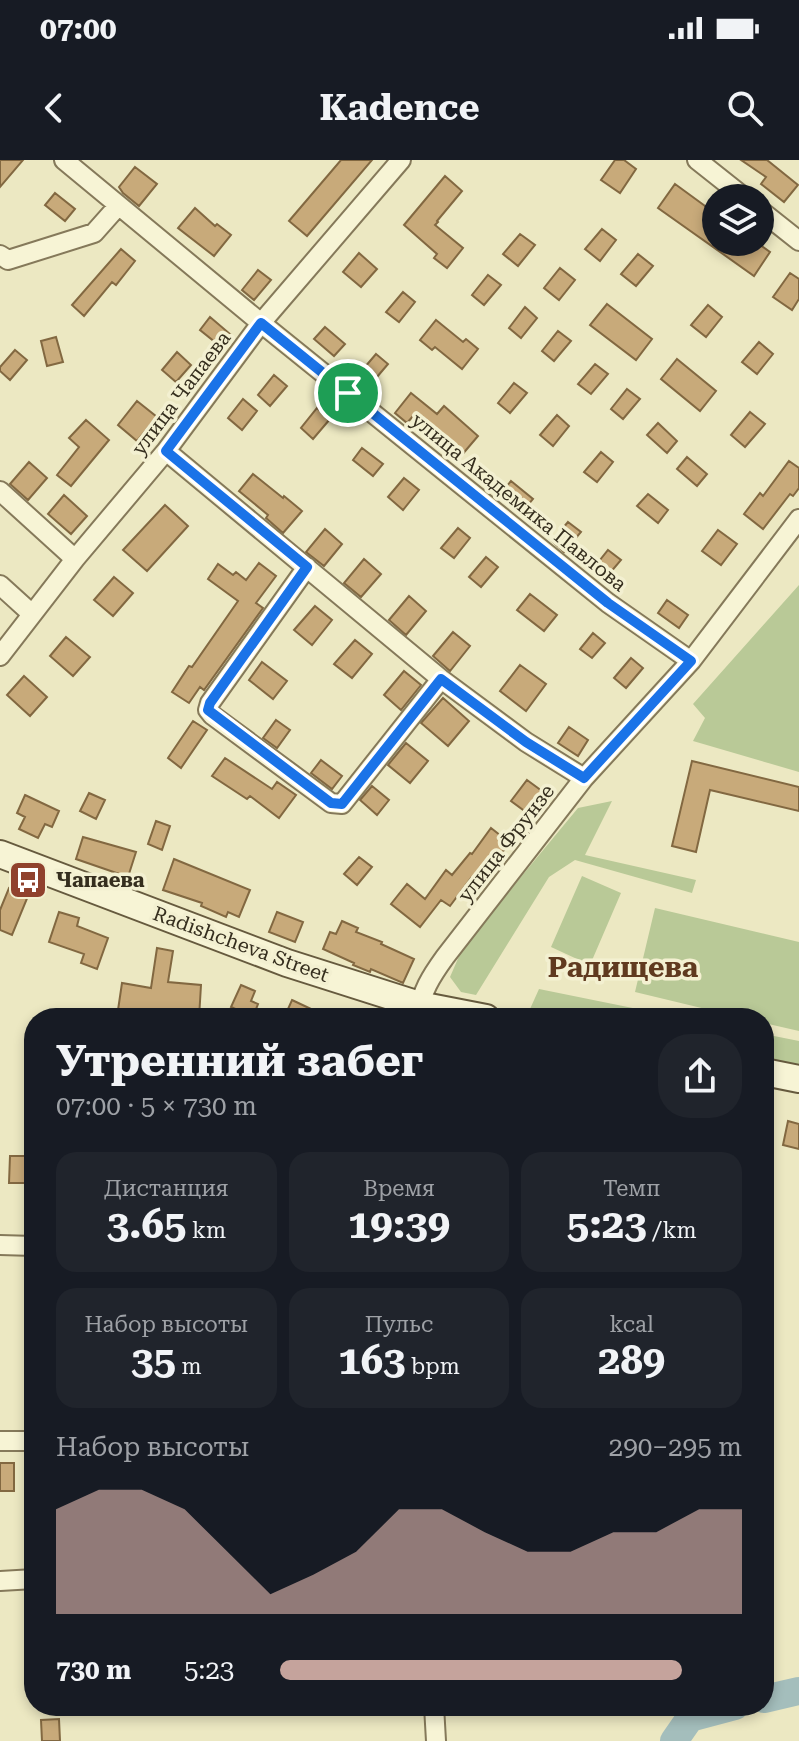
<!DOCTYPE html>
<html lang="ru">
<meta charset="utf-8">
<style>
body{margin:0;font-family:"Roboto Serif",serif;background:#20242c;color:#f1f3f6;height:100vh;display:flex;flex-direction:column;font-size:30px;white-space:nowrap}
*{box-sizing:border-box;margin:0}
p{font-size:26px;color:#9ea1a6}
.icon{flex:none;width:44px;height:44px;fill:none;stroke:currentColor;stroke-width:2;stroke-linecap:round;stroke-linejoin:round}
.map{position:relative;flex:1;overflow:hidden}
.drawer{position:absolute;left:24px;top:848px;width:750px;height:708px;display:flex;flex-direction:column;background:#171b24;border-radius:32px;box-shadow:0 4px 12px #0003}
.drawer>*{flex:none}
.fabs{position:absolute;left:702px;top:24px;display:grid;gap:16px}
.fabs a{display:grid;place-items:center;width:72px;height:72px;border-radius:50%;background:#171b24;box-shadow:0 4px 12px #0003;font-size:40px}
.pin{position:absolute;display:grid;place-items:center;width:68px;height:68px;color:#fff;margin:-34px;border:4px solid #fff;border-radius:50%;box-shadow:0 2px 8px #0007}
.round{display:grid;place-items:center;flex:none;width:84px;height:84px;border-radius:32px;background:#20242c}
.head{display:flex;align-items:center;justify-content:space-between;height:136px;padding:0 32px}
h1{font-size:44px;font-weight:700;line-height:60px}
.figures{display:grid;grid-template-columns:repeat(3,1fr);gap:12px;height:136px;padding:8px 32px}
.figures div{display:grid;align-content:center;border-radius:20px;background:#20242c;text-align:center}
.figures b{font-size:40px;font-weight:700}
.figures small{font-size:22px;font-weight:400}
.figures p{font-size:22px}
.chart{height:224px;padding:16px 32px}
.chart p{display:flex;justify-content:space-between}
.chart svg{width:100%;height:144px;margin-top:8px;fill:#c5a39c;opacity:.7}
ul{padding:0 32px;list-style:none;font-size:26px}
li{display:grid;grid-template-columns:128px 96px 1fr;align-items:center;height:60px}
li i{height:20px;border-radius:10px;background:#c5a39c}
.status{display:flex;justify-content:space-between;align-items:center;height:56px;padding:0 40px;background:#171b24;direction:ltr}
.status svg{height:22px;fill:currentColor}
header{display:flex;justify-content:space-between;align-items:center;height:104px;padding:0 32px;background:#171b24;font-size:36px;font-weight:700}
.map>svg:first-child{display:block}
.green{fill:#b9c997}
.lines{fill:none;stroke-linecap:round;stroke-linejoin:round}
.river{stroke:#a4bebc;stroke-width:28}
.building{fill:#c8aa7a;stroke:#826841;stroke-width:2}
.street-casing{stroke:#85795a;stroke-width:22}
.secondary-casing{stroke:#665a3e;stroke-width:30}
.street{stroke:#f7f4d5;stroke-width:18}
.secondary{stroke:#f7f4d5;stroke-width:26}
.route-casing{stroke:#fff;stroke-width:16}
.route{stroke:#1a73e8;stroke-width:10}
.labels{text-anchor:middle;stroke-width:7;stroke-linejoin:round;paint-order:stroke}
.street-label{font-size:20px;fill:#352e1e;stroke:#f3f0d1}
.poi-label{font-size:20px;font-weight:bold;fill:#352e1e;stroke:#f3f0d1;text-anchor:start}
.district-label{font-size:28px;font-weight:bold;fill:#603a1f;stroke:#f3f0d1}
</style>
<div class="status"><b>07:00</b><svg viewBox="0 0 49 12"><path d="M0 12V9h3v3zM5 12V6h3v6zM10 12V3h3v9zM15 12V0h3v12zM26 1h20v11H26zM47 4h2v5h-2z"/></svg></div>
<header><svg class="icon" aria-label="back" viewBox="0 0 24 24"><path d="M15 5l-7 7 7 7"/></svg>Kadence<svg class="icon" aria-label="search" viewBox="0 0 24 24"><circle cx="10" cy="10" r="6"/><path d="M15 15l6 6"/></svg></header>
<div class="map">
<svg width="799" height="1581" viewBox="0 0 799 1581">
<rect width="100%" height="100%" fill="#ece8c2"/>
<path class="green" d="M799 425V612L693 581 705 558 693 544Z
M612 641 585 695 696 720 692 733 575 700 549 717 476 835 461 832 450 817 463 787 578 648Z
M582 716 621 733 590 805 551 787Z
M655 748 799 782V871L764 863V858H743L635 832Z
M539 829 682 858H574L530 849Z
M764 874 799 881V906L764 898Z"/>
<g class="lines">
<path class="river" d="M764 1539 799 1531
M674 1581 690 1558 735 1546"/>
</g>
<path class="building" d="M0 0H23L0 27Z
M341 0H372L307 76 289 61Z
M615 0H624L636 9 620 33 601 20Z
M741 0H767L798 25 784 42 761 24 766 17Z
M135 7 157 24 139 46 123 33 119 27Z
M445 16 462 31 437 61 438 62 435 65 463 88 447 108 434 98 437 94 404 65Z
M675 24 716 54V82H756L770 92 754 116 658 48Z
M55 33 75 49 65 61 45 45Z
M195 48 215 66 217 64 231 75 214 96 178 68Z
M602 69 616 80 600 101 585 89Z
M520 74 535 85 518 106 503 94Z
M121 89 135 101 116 125 112 122 84 156 72 145Z
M359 93 377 109 361 127 343 112Z
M638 94 653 106 636 126 621 114Z
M560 108 575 120 559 140 544 128Z
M258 110 271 120 254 140 242 130Z
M790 113 799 119V139L792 150 773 137Z
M488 115 501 125 484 145 472 135Z
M403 132 415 142 399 162 386 152Z
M607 144 652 179 636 200 590 165Z
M708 145 722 157 706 177 691 165Z
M525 147 537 158 521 178 509 168Z
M210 157 230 174 220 186 200 170Z
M436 160 463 182 466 179 478 189 462 209 435 187 432 190 420 180Z
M325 167 345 184 334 196 314 179Z
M558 171 571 181 554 201 542 191Z
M56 177 63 202 47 206 41 181Z
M759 182 773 194 757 214 742 202Z
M15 190 27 200 10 220 0 211V207Z
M177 192 191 205 176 222 162 210Z
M376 194 388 204 371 224 359 214Z
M677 199 716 231 700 251 661 219Z
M595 204 608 214 591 234 578 224Z
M274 215 287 226 270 246 258 235Z
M514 223 527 233 510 253 498 243Z
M627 229 640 239 623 259 611 249Z
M411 233 437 254 444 246 478 276 461 296 414 255 407 263 395 253Z
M243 239 257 251 242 270 228 258Z
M137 241 157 257 137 281 118 265Z
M317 248 330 259 313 279 301 268Z
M750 252 765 264 745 287 731 275Z
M557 255 569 266 553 286 540 275Z
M86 260 109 280 71 326 57 315 79 287 69 278Z
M658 263 677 281 667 293 647 275Z
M362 288 383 304 373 316 353 300Z
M601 292 613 302 597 322 584 312Z
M687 297 707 314 697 326 677 309Z
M789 301 799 308V328L793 336 790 334 763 369 744 354 760 333 763 336Z
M29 302 47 318 28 340 10 324Z
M253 314 283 338 284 336 302 351 283 373 266 358 268 355 239 331Z
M404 318 419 330 403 350 388 337Z
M511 321 533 339 522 352 500 334Z
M648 334 668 350 658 363 637 346Z
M64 335 87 356 71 374 48 354Z
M165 345 188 366 147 411 123 390Z
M568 362 581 372 564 392 552 381Z
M458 368 470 378 454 398 441 388Z
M325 369 342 384 324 406 306 392Z
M718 370 737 384 721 405 702 391Z
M608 390 621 400 604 420 592 410Z
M486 397 498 407 481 427 469 417Z
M364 399 381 414 361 437 344 423Z
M259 403 276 416 256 443 263 448 204 530 200 527 189 543 172 532 189 506 192 507 238 441 208 419 218 404 233 415 236 412 246 420Z
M114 417 133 433 113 456 94 440Z
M530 434 557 455 544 471 517 450Z
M409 436 426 451 406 475 389 460Z
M667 440 688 455 679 468 658 453Z
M315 446 332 460 312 485 294 470Z
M453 472 470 486 450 511 433 496Z
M593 473 605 483 592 498 580 489Z
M66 477 90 497 73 516 50 496Z
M355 480 372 494 352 518 334 504Z
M631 498 643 508 626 528 614 518Z
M262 502 287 521 273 539 249 520Z
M520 505 546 524 526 551 500 531Z
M404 511 421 525 401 550 384 535Z
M24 516 47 537 30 556 7 535Z
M443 538 469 561 448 586 421 563Z
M276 560 290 570 277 588 263 578Z
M193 561 207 570 181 608 168 598Z
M569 567 588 580 578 596 558 583Z
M406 583 428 601 410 623 388 605Z
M225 598 272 629 277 622 296 635 279 658 250 636 247 639 212 616Z
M321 600 342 616 332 629 311 613Z
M692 601 799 627V651L710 630 696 692 672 686Z
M527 620 546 634 530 655 511 641Z
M372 626 389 640 377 655 360 640Z
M89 633 105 640 96 659 80 651Z
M25 635 59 651 52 667 45 664 38 678 19 669 25 657 17 653Z
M156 661 170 666 162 690 148 684Z
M491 668 510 683 477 723 471 718 450 746 441 740 420 767 391 744 407 724 425 739 446 710 452 715 470 693 472 694Z
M83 677 136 692 128 717 76 699Z
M359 697 372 707 357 725 344 714Z
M174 699 250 730 239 757 228 752 226 757 201 746 202 743 163 730Z
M9 728 28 736 12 775 0 770V750Z
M59 752 79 758 77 766 108 778 97 809 81 803 84 794 49 782Z
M277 752 303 762 295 782 269 772Z
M342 761 358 768 356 772 382 782 381 784 414 799 403 823 371 809 370 812 353 805 354 803 323 789 330 772 336 774Z
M157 788 173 791 168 822 201 825 199 858H169L118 850 122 823 151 828Z
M241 825 255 831 251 841 258 844 253 857 231 847Z
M292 840 330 858H284Z
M788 961 799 964V989L783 985Z
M10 996H30V1023H9Z
M0 1303H14V1331H0Z
M59 1559 60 1581H42L41 1560Z"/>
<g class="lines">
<defs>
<path id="street" d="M64 0 261 163 608 443 691 501
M697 0 745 38
M760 50 799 81
M0 95 8 100 94 73 118 46
M166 291 441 519 526 582 584 618
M0 331 75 399
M307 407 210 543 208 550 212 555 331 643 342 644 441 519
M0 425 32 454
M0 496 75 399 166 291 261 163 401 0
M419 855C420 833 432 815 445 797L584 618 691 501 799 359
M0 1085 34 1086
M0 1281H34
M0 1421 34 1419
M434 1546 436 1581"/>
<path id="secondary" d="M0 694 287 803 419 845 486 858
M764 912 799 919"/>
</defs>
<use href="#street" class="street-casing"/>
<use href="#secondary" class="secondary-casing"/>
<use href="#street" class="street"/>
<use href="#secondary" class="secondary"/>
</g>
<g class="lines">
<defs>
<path id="route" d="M261 163 608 443 691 501 584 618 526 582 441 519 342 644 331 643 208 550 210 543 307 407 166 291Z"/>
</defs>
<use href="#route" class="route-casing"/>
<use href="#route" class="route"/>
</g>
<defs>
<symbol id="bus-square" viewBox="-11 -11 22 22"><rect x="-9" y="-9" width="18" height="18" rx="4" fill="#90412d" stroke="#f3f0d1"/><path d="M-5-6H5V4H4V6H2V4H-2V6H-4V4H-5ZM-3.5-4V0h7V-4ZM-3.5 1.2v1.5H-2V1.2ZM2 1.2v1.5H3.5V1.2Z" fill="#fff"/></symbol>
</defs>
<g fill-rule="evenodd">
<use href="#bus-square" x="6" y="698" width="44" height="44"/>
</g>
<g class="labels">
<g class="street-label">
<text transform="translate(181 233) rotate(-53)" y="7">улица Чапаева</text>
<text transform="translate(519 342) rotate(39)" y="7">улица Академика Павлова</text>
<text transform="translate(506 683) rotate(-52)" y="7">улица Фрунзе</text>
<text transform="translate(241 784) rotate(20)" y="7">Radishcheva Street</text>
</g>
<g class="poi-label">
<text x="56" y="727">Чапаева</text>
</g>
<g class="district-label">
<text x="623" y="817">Радищева</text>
</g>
</g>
</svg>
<div class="fabs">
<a><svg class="icon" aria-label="layers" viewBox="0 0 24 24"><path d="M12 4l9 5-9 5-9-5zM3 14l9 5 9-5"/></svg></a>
</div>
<div class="pin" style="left:348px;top:233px;background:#1e9e55"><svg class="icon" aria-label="arrive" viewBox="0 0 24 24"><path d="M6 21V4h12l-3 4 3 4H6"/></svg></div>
<section class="drawer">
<div class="head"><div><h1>Утренний забег</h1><p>07:00 · 5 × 730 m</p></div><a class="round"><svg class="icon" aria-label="share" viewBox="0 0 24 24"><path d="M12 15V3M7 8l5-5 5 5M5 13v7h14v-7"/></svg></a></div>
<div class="figures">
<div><p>Дистанция</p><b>3.65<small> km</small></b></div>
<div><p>Время</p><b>19:39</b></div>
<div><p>Темп</p><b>5:23<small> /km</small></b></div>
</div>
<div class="figures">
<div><p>Набор высоты</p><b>35<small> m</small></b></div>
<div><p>Пульс</p><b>163<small> bpm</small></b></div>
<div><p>kcal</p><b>289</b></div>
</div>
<div class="chart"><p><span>Набор высоты</span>290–295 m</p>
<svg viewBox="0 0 160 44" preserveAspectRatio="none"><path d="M0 44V12L10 6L20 6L30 12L40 25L50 38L60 32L70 25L80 12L90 12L100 19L110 25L120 25L130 19L140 19L150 12L160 12V44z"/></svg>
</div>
<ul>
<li><b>730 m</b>5:23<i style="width:87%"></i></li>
</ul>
</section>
</div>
